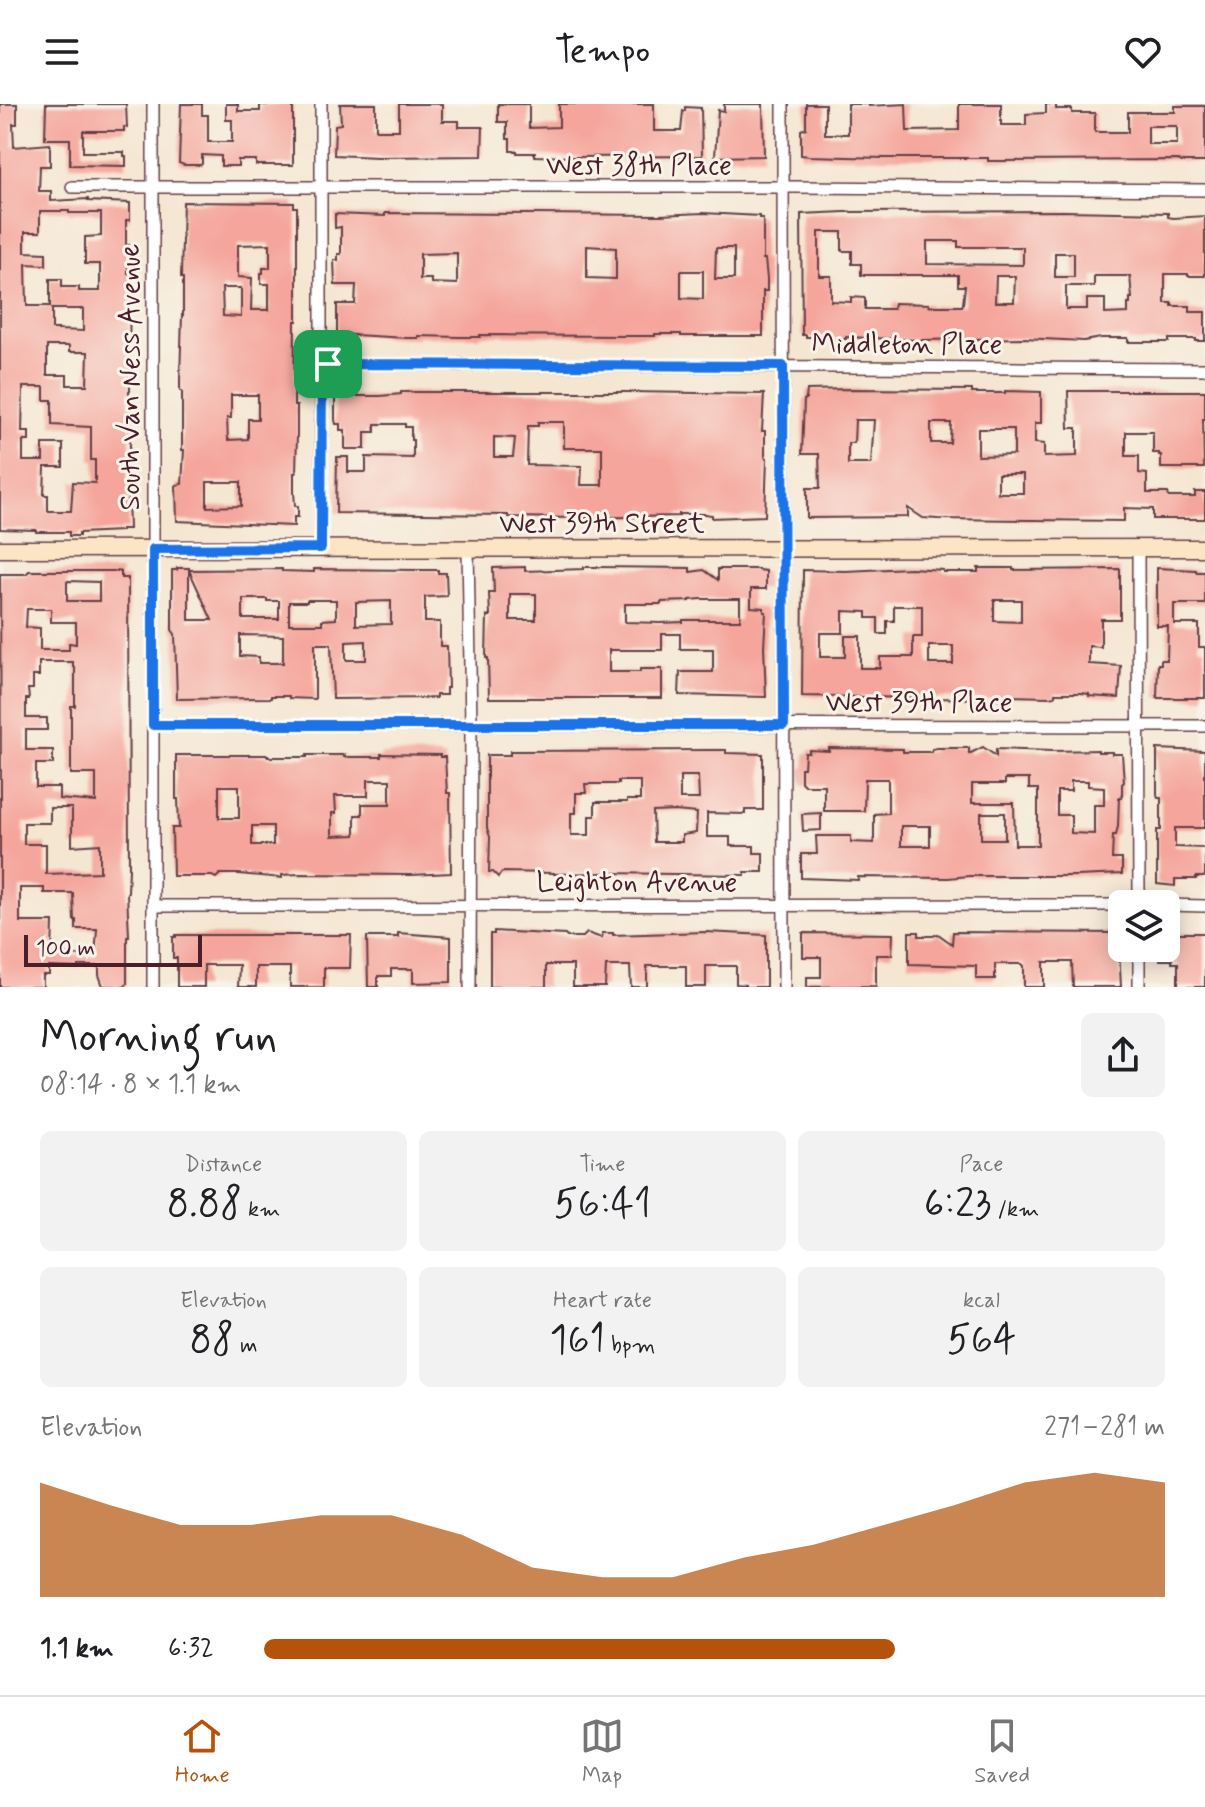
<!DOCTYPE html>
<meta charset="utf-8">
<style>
body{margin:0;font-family:Mynerve,sans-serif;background:#f2f2f2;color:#202124;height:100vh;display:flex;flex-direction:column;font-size:30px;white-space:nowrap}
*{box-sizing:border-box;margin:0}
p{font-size:26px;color:#757577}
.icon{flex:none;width:44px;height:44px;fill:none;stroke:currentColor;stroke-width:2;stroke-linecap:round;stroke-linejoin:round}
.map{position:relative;height:883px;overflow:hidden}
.drawer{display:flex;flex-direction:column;background:#fff;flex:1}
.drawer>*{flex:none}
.buttons{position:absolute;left:1108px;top:786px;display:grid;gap:16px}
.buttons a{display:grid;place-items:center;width:72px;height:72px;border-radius:12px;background:#fff;box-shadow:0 4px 20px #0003;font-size:40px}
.scale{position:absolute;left:24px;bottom:20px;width:178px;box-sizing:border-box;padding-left:8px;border:4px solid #4a1f2b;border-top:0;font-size:22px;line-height:28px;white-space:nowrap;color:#4a1f2b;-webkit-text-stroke:6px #f7f3e8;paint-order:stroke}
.pin{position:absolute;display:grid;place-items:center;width:68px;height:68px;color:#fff;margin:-34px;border-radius:16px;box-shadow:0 4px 12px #0006}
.round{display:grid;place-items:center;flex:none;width:84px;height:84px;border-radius:12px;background:#f2f2f2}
.overview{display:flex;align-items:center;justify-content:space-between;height:136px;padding:0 40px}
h1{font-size:44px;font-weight:600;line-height:60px}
.figures{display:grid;grid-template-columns:repeat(3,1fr);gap:12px;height:136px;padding:8px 40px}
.figures div{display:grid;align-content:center;border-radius:12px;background:#f2f2f2;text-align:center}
.figures b{font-size:40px;font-weight:600}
.figures small{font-size:22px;font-weight:400}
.figures p{font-size:22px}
.chart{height:224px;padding:16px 40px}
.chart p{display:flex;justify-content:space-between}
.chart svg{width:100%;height:144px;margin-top:8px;fill:#b45309;opacity:.7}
ul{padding:0 40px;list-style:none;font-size:26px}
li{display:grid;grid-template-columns:128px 96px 1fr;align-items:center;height:60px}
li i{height:20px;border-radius:10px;background:#b45309}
header{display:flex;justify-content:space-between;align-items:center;height:104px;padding:0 40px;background:#fff;font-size:36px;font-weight:600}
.tab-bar{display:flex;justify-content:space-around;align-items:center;height:112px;border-top:2px solid #e0e0e0;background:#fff;font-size:22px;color:#757577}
.tab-bar a{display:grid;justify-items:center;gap:4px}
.tab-bar .selected{color:#b45309}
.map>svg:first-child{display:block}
.building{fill:#f5a59b;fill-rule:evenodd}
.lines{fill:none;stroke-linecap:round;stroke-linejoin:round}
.street-casing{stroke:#643d44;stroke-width:14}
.secondary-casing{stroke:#643d44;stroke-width:19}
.street{stroke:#fff;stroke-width:11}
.secondary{stroke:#fce5c4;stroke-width:16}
.route-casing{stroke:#fff;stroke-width:16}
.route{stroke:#1a73e8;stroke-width:10}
.labels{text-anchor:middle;stroke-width:6;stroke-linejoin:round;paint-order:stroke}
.street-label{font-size:28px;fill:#4a1f2b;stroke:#f7f3e8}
</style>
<header><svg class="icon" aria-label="menu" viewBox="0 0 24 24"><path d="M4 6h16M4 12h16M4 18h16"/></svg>Tempo<svg class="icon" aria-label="heart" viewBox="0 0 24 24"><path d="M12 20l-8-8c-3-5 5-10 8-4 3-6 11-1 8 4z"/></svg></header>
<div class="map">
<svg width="1205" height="883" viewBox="0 0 1205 883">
<rect width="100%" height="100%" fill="#f7f3e8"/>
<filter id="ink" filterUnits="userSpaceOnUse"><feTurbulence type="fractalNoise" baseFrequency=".0125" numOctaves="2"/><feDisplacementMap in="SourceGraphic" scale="16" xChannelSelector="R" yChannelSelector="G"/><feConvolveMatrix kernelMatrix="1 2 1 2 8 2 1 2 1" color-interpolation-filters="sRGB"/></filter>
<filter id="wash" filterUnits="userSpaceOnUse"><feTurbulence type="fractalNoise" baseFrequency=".006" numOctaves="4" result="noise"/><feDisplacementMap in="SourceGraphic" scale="32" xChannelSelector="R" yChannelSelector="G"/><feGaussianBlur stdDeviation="1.8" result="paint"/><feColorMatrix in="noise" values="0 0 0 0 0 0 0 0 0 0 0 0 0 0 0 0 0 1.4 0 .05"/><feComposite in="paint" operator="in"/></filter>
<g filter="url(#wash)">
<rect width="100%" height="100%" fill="#f5e6d2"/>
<g id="blocks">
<path class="building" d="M0 0H17V20H13L14 43 50 40V62H40L39 87H51V97L88 95V97L130 99V116H126V141H129L128 169H130L129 273H130V287H129L130 328V355H127L129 425H121V427L79 429V432H69V428H36V426L0 425ZM40 107H69V109H101V132L85 133V160H100V187H79V183H62V175H50V202H27L26 160 46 161V149L25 148V128H40ZM52 205H83V227L58 226V225H52ZM47 242H69V248H88L87 281H67V271H47ZM23 283H44V296H52V321L91 323V356H95V379L73 378 71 407H48V391H44L45 363H63V340H43V357H23V337H29V328H22Z
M46 0H126L127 23H124V27H83V48H124V52H126V62L70 61V35H45Z
M181 0H202V11H208V38H232V16H226V0H238V7H260V1L293 0V61H256V56H238V62H221V52L202 51V60L200 61H184L179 59Z
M340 0H376V26H399V0H442V17H459V23H483L482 52 377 53 334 51 335 21 341 20Z
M498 0H529V24L559 23V0H654V27H681L683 7H685V3L701 4 702 52 573 53 535 52V49H517V47H510V35H507V18H498Z
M724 0H763L764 52 715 53 718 6 724 7Z
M806 0H825V30H848V0H869V2L906 0 907 27H910L959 26V0H1001V21H1026V10L1046 9V0H1056V5H1072V9H1095V28H1128V8H1175V2H1205V58H1182L1178 56 1002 57H988V54H884L809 52 801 51V26L806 24ZM1148 22H1177V40H1148Z
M183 98 294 99V103H297V217H295L294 302H297V330L296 369H294V388L295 402H298V413H294V422L177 417 176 381 182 380 184 346H182V287H180V275L182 211H183V174H181ZM270 140V164H263V169H261V180H269V206H251L252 174 238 173V141ZM222 184H241V213L223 212ZM231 291H258V315H248V335L228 336 227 314H231ZM207 378H241V402L207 403Z
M1065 107 1168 109V113L1173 114 1205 112V172H1188V170H1165V199H1172V202H1190V208H1205V237H1196V235H1169V238H1128V234H1101L1084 237 1023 234 921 236 846 233V235H828V233H806V231H802L801 110 845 108ZM819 128H842V147H852V160H861V171H958V182H965L963 200 962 202H929V200L894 199 893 205H865V194L851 193V198L831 197V172H819ZM927 137H958V143H1023V161L927 160ZM1055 149H1074V173H1055ZM996 172H1015L1014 198H995ZM1094 172H1130L1132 194H1130V200H1128V209L1105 210V195H1087V205H1066V182H1094Z
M385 109 660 111 703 109 759 112V114H763V155H765L767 175V187H763V232H681V230H655V232H629L480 231V233H460L418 232V234H407L337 230V200H355L356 181H335L334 156H338V150H341V123L335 124V110L385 112ZM587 142 616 144V175L587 174ZM716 144H734V175H715ZM457 149V180L431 179V175H420V150ZM681 167H703V195L681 194Z
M851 285 972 286V289H1005V287L1041 288V319H1035V339L1044 340V353L1077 352V324H1069L1068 287H1205V315H1203L1204 364H1161V351H1159V349H1153V328H1126V352H1139V369L1147 370V389H1168L1169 393H1195V388H1205V415H1153V405L1124 404V417L938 415 923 414 908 404V413L807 414V384H820L819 350H802L804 296 806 295 807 286ZM855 316H874L871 360H848V339H854ZM931 319H951L950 339H931ZM978 325H1014V351L978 352ZM998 370H1023V389H998Z
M401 288H629L764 290 762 327H765V353L767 354 765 412 712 414V411L705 410H679V412L579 414 508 413V411L336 409 337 353H348V368H366V353L413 354V336H411V323H405V320H375V328H365V345H345V326H340V320H336L335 316V292L340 288 352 289V292H380L401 290ZM538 318H564V344H602V381H581L582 362 527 361 528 322H538ZM494 333 515 334 513 353H494Z
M525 463V467L584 465V463H596L690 464V468L704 466 718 476V465H758V466L766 467V485H751V503L764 504V508H766L764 543 766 593 679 591 680 568H713V545H680V530H662V546H609V568H640V565H662V594H489L488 554H486L487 512H490L489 489H494L493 464ZM510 490H536V516H510ZM740 495V516H683V518L660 519 625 518V500H661V498L690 497V496L701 495Z
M177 464H189V466L282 465V467L314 468V465L420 466H438V469H446L447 492 425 493V518H440V542H447L448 584H446V591H436V594L333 595 331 540H315V595L289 594V592H271V594L177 595 175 530 172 526V466H177ZM189 466 212 516H189ZM243 495H267V497H279V515H243ZM307 496H336V515L322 516V520H289V498H307ZM391 497V520L356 521V498ZM240 531 283 532V559H259V553L240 552ZM366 537V556H346V538Z
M910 464 943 466V468H978V464H1013V466L1120 465V515H1101V543L1089 542V560L1121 562 1119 594 1089 592V590L1081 589H1055V592L1050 593 1010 592V594L990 595 802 592 803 466 846 467ZM994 496H1021V518L994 517ZM894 502H922V533H913V553H880V564H860V532H845V553H820V529H843V507L867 508V514H878V530H887V517H894ZM929 542H953V560H929Z
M1157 464 1196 466V468H1205V500H1174V520H1199V543H1205V594H1157L1158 560H1161V556H1167L1168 522H1157Z
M29 467H121V474H128L129 765 128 788 127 789 129 832H127V879L125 883 103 882 99 871V862H79V864L49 863V871H43V883H0V694H1L0 470H26ZM68 477 99 478V497H67V478ZM27 505H51V518H76V540L69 539V546H40V524L26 523ZM39 558H73V563H75V602H71V670H96V698L59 695V683H36V660H53V646H26V626H47V614H26V595H29L28 585H33V572H39ZM50 704H72V742L100 740V768L46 770V740H24V719H50ZM20 784H44V789H73L74 816H76V825H97L95 852 52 850 53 818H20Z
M983 643 996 652V645L1053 647 1098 646V648H1112V650H1122L1124 678 1122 680V693H1119L1118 722 1116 731H1113L1112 755H1122V770L1077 772H969L948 774 858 773V776L801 774V750H817L816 732H851V738L874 739V710L888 709V675H865L864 707H824V681H804L801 678V664H804L805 649H809V646L829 647V644L903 645V648H932V645L937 644H969V650ZM1005 675H1029V685H1038V741H1015L1014 699H972V680H1005ZM1071 677H1088V682L1104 683V701H1094V730L1071 729V711H1057V687H1071ZM981 709H1005V735H981ZM901 722H930V742H901Z
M1157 645 1205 647V724H1175V743L1205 744V770L1204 773H1196V775H1175V782L1157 780V726H1161V694H1158L1157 690Z
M710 646H726V649L763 650V706H745V710L707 709V733H730V742H754V749H763V768H745V771L605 769 554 770V769L502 768 498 773 493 768H489L490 733 487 724V651H510V647H521ZM680 672H698L699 695H680ZM618 677H640V696H627V698H595V712H589V731H571V709H576V689H586L585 680H618ZM675 707 697 709 696 729 682 731V738H654L653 708Z
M381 650 440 651V653H445L447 689H450L451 769 411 771 299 770 282 771V774L239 770H220L216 774 212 772H173L172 724H179L178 695H176V651H268V653H307V651H344V653H381ZM368 676H390V700H362V711H355V731L332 732V709H336L335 692H368ZM219 682H239V714H219ZM252 722H273V741H252Z
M821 709V726L803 727 802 710Z
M494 827 565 831 567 833H583L587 829 602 834V829H613V831L706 828 766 831V883H745V881L736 880V862H706V883H686V862H647V883H631L630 862H606L605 883H573V861H546V883H490V830H494Z
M909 828H919V832H933L938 830 952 840 953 828 1121 829 1122 844H1119L1121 883H1073L1072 858H1044V883H1024V862L1022 860H995V875H976V862L909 860Z
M398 829 451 833V878L413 879V865H391V872H378V883H368L367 833H398Z
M803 829 893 830 892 851H876V882L807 883V873H821V853H803Z
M1177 829H1205V883H1178V859H1172V856H1160V844H1166V831H1177Z
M176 831H351L350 864H324V883H290V863H256V883H238L239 861H204V883H177V854H173V833H176Z"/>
</g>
</g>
<g filter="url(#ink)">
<use href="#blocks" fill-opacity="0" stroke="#643d44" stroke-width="2"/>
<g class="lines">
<defs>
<path id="street" d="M783 0 784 883
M72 83H796L1205 86
M322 260 1205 265
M321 444V0
M468 444 471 621 470 883
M1138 444 1139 800
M153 621 1205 622
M1166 801 1205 802
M153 802 1122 801
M153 883V0
M1139 883V844"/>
<path id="secondary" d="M0 445 1205 444"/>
</defs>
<use href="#street" class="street-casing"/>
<use href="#secondary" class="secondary-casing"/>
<use href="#street" class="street"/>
<use href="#secondary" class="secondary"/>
</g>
</g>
<g class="lines" filter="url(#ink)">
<defs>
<path id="route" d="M322 260 783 262 784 621H153V445L321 444Z"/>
</defs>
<use href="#route" class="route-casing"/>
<use href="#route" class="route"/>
</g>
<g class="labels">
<g class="street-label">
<text x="639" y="70">West 38th Place</text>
<text x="907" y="249">Middleton Place</text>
<text transform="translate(129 273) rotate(-90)" y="10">South Van Ness Avenue</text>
<text x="602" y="428">West 39th Street</text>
<text x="919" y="607">West 39th Place</text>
<text x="637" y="787">Leighton Avenue</text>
</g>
</g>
</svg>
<div class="buttons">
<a><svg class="icon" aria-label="layers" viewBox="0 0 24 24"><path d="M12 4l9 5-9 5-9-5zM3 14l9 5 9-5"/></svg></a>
</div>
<div class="scale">100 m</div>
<div class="pin" style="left:328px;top:260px;background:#1e9e55"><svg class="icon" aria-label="arrive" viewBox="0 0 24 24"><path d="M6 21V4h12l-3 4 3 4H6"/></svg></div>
</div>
<section class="drawer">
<div class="overview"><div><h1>Morning run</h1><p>08:14 · 8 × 1.1 km</p></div><a class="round"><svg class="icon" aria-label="share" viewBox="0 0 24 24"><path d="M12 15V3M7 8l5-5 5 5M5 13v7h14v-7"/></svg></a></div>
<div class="figures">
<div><p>Distance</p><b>8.88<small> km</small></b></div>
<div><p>Time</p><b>56:41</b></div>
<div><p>Pace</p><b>6:23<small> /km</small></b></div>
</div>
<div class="figures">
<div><p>Elevation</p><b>88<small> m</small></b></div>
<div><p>Heart rate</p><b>161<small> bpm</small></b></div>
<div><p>kcal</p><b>564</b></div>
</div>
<div class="chart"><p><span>Elevation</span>271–281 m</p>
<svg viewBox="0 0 160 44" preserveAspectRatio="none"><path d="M0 44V9L10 16L20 22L30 22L40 19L50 19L60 25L70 35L80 38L90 38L100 32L110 28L120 22L130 16L140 9L150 6L160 9V44z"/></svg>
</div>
<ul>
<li><b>1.1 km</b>6:32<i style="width:70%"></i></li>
</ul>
</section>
<nav class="tab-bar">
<a class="selected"><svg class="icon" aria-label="home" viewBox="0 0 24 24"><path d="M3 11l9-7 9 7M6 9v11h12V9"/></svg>Home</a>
<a><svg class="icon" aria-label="map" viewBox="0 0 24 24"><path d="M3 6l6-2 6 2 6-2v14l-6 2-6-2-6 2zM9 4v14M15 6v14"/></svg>Map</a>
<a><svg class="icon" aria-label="saved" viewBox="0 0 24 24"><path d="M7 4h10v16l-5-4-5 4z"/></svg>Saved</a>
</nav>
